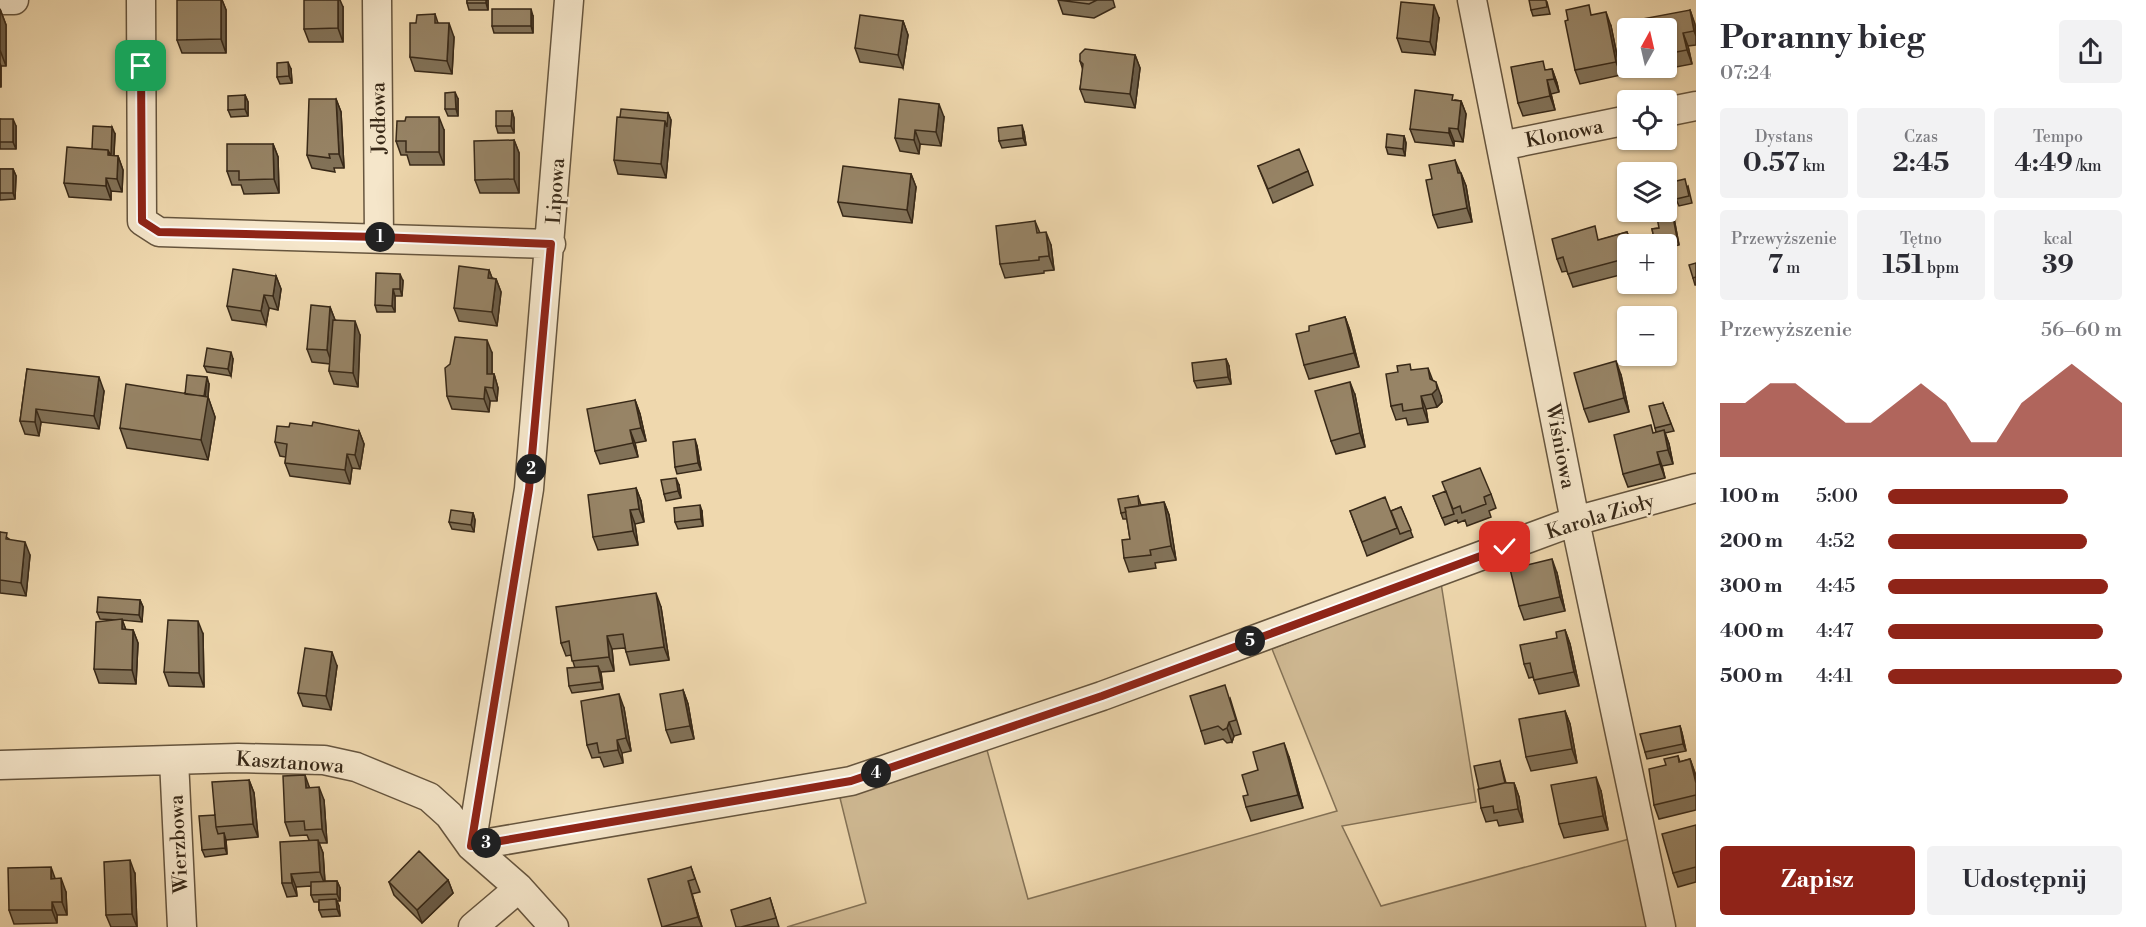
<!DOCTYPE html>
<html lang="pl">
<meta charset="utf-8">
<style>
body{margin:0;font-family:"Libre Bodoni",serif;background:#f2f2f3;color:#2b2b33;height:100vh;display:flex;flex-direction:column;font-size:22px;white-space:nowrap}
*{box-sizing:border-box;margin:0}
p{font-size:20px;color:#7c7c81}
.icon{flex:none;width:33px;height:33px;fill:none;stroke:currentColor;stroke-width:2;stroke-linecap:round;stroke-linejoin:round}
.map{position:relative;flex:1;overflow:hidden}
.drawer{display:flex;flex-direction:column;background:#fff;width:450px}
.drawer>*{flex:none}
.needle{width:39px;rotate:8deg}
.buttons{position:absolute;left:1617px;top:18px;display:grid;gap:12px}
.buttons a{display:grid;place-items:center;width:60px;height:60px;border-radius:6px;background:#fff;box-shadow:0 2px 4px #0004;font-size:30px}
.pin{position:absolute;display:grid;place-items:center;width:51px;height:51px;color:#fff;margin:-26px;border-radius:12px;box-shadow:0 3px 9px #0006}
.km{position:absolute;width:30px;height:30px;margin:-15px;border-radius:50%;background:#222;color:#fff;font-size:16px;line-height:30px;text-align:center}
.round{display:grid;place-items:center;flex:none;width:63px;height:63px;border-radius:6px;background:#f2f2f3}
.summary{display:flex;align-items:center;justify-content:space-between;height:102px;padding:0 24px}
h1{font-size:33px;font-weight:700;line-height:45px}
.figures{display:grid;grid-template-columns:repeat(3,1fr);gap:9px;height:102px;padding:6px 24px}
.figures div{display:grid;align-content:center;border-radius:6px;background:#f2f2f3;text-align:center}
.figures b{font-size:26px;font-weight:700}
.figures small{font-size:16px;font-weight:400}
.figures p{font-size:16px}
.chart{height:168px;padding:12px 24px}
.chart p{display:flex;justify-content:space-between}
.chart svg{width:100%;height:108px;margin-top:6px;fill:#8f2418;opacity:.7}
.cta{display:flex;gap:12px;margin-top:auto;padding:12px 24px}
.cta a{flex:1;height:69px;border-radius:6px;background:#8f2418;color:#fff;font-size:24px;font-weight:700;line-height:69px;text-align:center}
.cta a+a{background:#f2f2f3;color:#2b2b33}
ul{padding:0 24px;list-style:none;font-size:20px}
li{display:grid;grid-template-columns:96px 72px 1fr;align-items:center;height:45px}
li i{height:15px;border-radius:8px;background:#8f2418}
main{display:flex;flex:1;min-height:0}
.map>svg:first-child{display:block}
.green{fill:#d0ba94;stroke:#847256;stroke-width:1.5}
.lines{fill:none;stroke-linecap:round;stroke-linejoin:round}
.minor-casing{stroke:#66553e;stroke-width:31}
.minor{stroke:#f5e6ca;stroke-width:28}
.wall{fill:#827258;stroke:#382918;stroke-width:1.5}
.shaded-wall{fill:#6a5c47;stroke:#382918;stroke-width:1.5}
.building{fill:#978466;stroke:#382918;stroke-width:1.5}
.route-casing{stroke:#fff;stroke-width:12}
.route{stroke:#8f2418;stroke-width:8}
.labels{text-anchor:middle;stroke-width:5;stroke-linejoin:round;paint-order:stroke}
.street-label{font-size:20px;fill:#382918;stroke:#f5e6ca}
</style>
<main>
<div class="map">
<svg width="1696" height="927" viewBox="0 0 1696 927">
<rect width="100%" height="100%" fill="#efd8ae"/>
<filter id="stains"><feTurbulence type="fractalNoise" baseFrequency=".00333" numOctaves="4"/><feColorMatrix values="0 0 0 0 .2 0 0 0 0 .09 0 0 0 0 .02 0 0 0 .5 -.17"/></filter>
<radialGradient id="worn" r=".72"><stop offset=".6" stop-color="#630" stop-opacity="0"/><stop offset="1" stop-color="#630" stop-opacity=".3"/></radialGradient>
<path class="green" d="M1441 583 1476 802 1342 826 1381 906 1633 838 1651 927H787L866 903 840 798 987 750 1028 899 1337 811 1272 649Z"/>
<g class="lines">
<defs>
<path id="minor" d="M0 0H14
M141 0 142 221 159 232 551 244
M377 0 379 237
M569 0 529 489 471 846 851 781 1102 696 1575 521 1696 488
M1472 0 1575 521 1661 927
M1666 112 1696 106
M1501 146 1628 120
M174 760 182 927
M0 765 238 758 324 760 356 767 429 797 449 815 471 846 519 888 554 927
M473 927 519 888"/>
</defs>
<use href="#minor" class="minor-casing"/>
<use href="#minor" class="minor"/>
</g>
<path class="wall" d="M221 0H222L226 10V53H182L177 40Z
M467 0H488V10H469L467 3Z
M1058 0H1113L1115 7 1094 18 1063 14Z
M1547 2 1550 14 1533 16 1531 10Z
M343 7V42H309L304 29Z
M0 9 6 25V66H1V87H0Z
M1690 10 1696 29V45L1688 46 1692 64 1655 71 1653 68H1666V28Z
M435 14 438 23 454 37 452 74 415 71 410 57 416 23Z
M533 16V33H494L492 26Z
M1439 18 1435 55 1402 52 1397 38Z
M903 21 908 35 903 68 860 62 855 48Z
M1611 26 1621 75 1580 84 1575 70Z
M1135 55 1140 68 1135 108 1085 102 1080 89 1083 70 1080 61Z
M291 69 292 83 280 84 277 77Z
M1552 69 1557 83 1559 92 1551 94 1555 110 1523 116 1518 103 1546 70Z
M245 95 248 102V116L231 117 228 110Z
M336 99 341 112 344 168H334L335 172 312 168 307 155Z
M458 99V116H448L445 109Z
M1455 100 1461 101 1466 114 1463 142 1454 141V146L1415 142 1410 129Z
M512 111 514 118V133H498L496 126Z
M668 113 671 120 666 178 618 174 614 160Z
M944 117 941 146 920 144 919 154 900 151 895 138Z
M0 119 16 126V149H0Z
M444 130V165H410L407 155H401L396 141Z
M1024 132 1026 145 1002 148 999 141Z
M115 134 114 156H118L123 170 122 192 111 191V200L69 197 64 183 92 149Z
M1404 136 1406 143 1405 156 1388 154 1386 147Z
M514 140 519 153V193H480L475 180Z
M273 144 278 157 279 193 244 194 241 185H232L227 171Z
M1455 160 1466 186 1472 222 1438 228 1433 215 1432 179Z
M1258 166 1308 171 1313 185 1273 203Z
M0 169H13L16 176 15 199 0 200Z
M911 174 916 187 912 223 843 216 838 202Z
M1688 186 1692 203 1679 206 1676 199Z
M1671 206 1673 213 1679 245 1666 248V244H1655L1652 229 1659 228Z
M1035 221 1040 233 1051 245 1054 270 1044 271V273L1005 278 1000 264Z
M1627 232 1632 244H1628V273L1573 287 1567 271 1562 272 1557 259 1600 240Z
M1696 263V285H1695L1693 278Z
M489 270 492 278 496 279 501 292 497 326 459 321 454 308Z
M276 276 281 289 278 310 269 308 266 325 232 320 227 306Z
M403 281 402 296H395V312H377L375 305Z
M330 307 335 320 360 335 358 387 334 384 329 371 330 364 312 362 307 349Z
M1345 317 1350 331 1359 367 1309 379 1304 365 1309 331Z
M492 353V374H494L498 388 497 401H490L489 412 452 409 447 396Z
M233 359 231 376 207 372 204 366Z
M1226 359 1229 366 1231 384 1197 388 1194 381Z
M27 369 104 391 99 429 41 422 39 436 25 434 20 421Z
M1412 370 1433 381 1441 396 1442 402 1437 407 1426 409 1428 422 1408 425 1406 418 1396 420 1391 406Z
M1621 375 1629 412 1589 422 1584 409Z
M209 384 208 397 215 417 208 460 127 448 120 428 185 393Z
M1355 395 1365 447 1336 454 1331 441Z
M635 400 640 414 646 441 635 443 638 457 600 464 595 451Z
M1663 403 1674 431 1665 433 1669 444 1673 464 1662 466 1665 478 1628 487 1623 474 1654 433 1656 432 1655 428Z
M289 427 359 431 364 444 360 469 352 468 350 484 290 476 285 463 286 457 280 456 275 442Z
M697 446 701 470 677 474 675 467Z
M679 485 681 498 666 501 664 494Z
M636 488 641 501 644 522 635 524 638 545 598 550 593 537Z
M1491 494 1496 508 1489 511 1491 517 1467 526 1465 520 1458 523 1457 520 1445 525 1433 496Z
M1138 496 1141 505 1164 502 1169 515 1176 560 1155 563 1156 568 1129 572 1124 558 1130 539 1127 519H1123L1121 513Z
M1401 507 1413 537 1367 556 1350 511H1391Z
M702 511 703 526 678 529 675 522Z
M473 513 475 520 474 532 452 529 449 522Z
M0 532 30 555 26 596 0 593Z
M1557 573 1565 611 1524 620 1519 606Z
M140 600 143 607 142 622 122 620 126 630H133L138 643 136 684 99 683 94 669 116 620 100 619 97 612Z
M661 607 669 660 630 665 625 648 612 649 614 671 601 672 603 689 572 693 569 686 575 668 571 655 566 656 561 643Z
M1565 630 1570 644 1579 686 1539 694 1533 677 1529 678 1524 664 1557 638Z
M203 634 204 687 169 686 164 672Z
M337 666 331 710 303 706 298 693Z
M683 690 688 704 694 739 671 743 666 730Z
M1230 698 1241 734 1234 736 1232 742 1227 743 1223 739 1205 744 1201 731Z
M624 708 631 751 622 753 623 763 604 767 600 757 592 758 587 745Z
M1565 711 1570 724 1577 763 1531 771 1526 757Z
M1680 726 1682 733 1686 751 1647 759 1645 752Z
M1678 756 1680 762 1690 759 1695 773 1696 776V810L1659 819 1654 805 1666 765Z
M1289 757 1303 808 1251 821 1246 807 1248 795 1258 770Z
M1500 761 1506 783H1514L1519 797 1523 822 1499 826 1497 820 1486 822 1481 808Z
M249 780 254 793 258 837 226 840 227 854 205 857 202 850 215 815Z
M309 787 324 800 327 843H319L323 853 325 881H337L340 888V901H337L339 906 340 916 322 917 319 910V902H314L311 895V886L296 887 297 896 287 897 282 883 309 840 307 835 290 836 285 822Z
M1601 791 1608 830 1564 838 1559 824Z
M1696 825V882L1678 887 1673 873Z
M691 867 700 892 692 894 702 927H662Z
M135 874 137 927H111L106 915Z
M55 879 66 892 67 915H57V923L14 924 9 910Z
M448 880 453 893 422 923 394 895 389 882Z
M770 898 779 927H736Z"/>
<path class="shaded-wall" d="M221 0H222L226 10V53L221 39Z
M338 0H340L343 7V42L338 28Z
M486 0H488V10L486 3Z
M1434 5 1439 18 1435 55 1430 42Z
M0 9 6 25V66L0 50Z
M531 9 533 16V33L531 26Z
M1690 10 1695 24 1696 36 1694 31Z
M1606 12 1611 26 1621 75 1616 62Z
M903 21 908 35 903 68 898 55Z
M449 23 454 37 452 74 447 61Z
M1683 33 1688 46 1692 64 1687 50Z
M1135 55 1140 68 1135 108 1130 94Z
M288 62 291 69 292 83 289 76Z
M0 63 1 66V87L0 85Z
M1552 69 1557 83 1559 92 1554 79Z
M1547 80 1551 94 1555 110 1550 96Z
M455 92 458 99V116L456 109Z
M245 95 248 102V116L245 109Z
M336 99 341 112 344 168 339 154Z
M1461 101 1466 114 1463 142 1458 129Z
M939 104 944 117 941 146 936 132Z
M512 111 514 118V133L511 126Z
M668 113 671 120 666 178 661 164 665 121Z
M439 117 444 130V165L439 152Z
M13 119 16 126V149L13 142Z
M1022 125 1024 132 1026 145 1023 138Z
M112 127 115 134 113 169 108 155Z
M1449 128 1454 141V146L1449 133Z
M915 130 920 144 919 154 914 140Z
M1404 136 1406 143 1405 156 1403 149Z
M514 140 519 153V193L514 179Z
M273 144 278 157 279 193 274 179Z
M118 156 123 170 122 192 117 179Z
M13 169 16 176 15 199 13 193Z
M1461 173 1466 186 1472 222 1467 208Z
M911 174 916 187 912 223 907 210Z
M106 178 111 191V200L106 186Z
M1671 206 1673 213 1679 245 1677 238Z
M1046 232 1051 245 1054 270 1049 256Z
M489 270 494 283 488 278Z
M400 274 403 281 402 296 400 289Z
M276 276 281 289 278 310 273 296Z
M496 279 501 292 497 326 492 312Z
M393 289 395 296V312L392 306Z
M264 295 269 308 266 325 261 311Z
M330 307 335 320 332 364 327 350Z
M1345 317 1350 331 1359 367 1354 353Z
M355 321 360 335 358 387 353 373Z
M487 340 492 353V387L487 374Z
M231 352 233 359 231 376 228 369Z
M1226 359 1229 366 1231 384 1228 377Z
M1616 361 1621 375 1629 412 1624 398Z
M1428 368 1433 381 1436 382 1441 396 1442 402 1437 407 1432 394Z
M494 374 498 388 497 401 493 388Z
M99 377 104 391 99 429 94 416Z
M207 377 209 384 208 397 215 417 208 460 201 440Z
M1350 382 1355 395 1365 447 1360 433Z
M485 387 490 401 489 412 484 399Z
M1421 396 1426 409 1428 422 1423 408Z
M635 400 640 414 646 441 641 428Z
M36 409 41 422 39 436 35 422Z
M630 430 635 443 638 457 633 443Z
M1664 430 1669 444 1673 464 1668 450Z
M359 431 364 444 360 469 355 455Z
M695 439 697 446 701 470 698 463Z
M1657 452 1662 466 1665 478 1660 464Z
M347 454 352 468 350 484 345 470Z
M676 478 679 485 681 498 678 491Z
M636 488 641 501 644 522 639 509Z
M1164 502 1169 515 1176 560 1171 546Z
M700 505 702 511 703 526 701 519Z
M630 510 635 524 638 545 633 531Z
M473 513 475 520 474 532 471 525Z
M25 542 30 555 26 596 21 583Z
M1552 559 1557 573 1565 611 1560 597Z
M656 593 661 607 669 660 664 647Z
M140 600 143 607 142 622 139 615Z
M122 619 127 633 122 629Z
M198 621 203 634 204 687 199 673Z
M133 630 138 643 136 684 132 670Z
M1565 630 1570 644 1579 686 1574 672Z
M607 636 612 649 614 671 609 657Z
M332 652 337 666 331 710 326 696Z
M598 666 601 673 603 689 601 682Z
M683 690 688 704 694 739 690 726Z
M619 694 624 708 631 751 626 738Z
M1565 711 1570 724 1577 763 1572 749Z
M1229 722 1234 736 1232 742 1227 728Z
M1680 726 1682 733 1686 751 1683 744Z
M617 740 622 753 623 763 618 750Z
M1284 743 1289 757 1303 808 1298 795Z
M1690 759 1696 776V783Z
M305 775 310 789 306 788Z
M1596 777 1601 791 1608 830 1603 816Z
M249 780 254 793 258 837 253 824Z
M1514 783 1519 797 1523 822 1518 809Z
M319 787 324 800 327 843 322 829Z
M224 833 226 840 227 854 225 848Z
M318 840 323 853 325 885 320 872Z
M130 860 135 874 137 927 132 914Z
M51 867 56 881 51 879Z
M291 874 296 887 297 896 292 883Z
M61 878 66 892 67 915 62 902Z
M448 880 453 893 422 923 417 910Z
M337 881 340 888V901L337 894Z
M688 881 692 894 702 927 698 917Z
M336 899 339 906 340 916 337 909Z
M52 902 57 915V923L52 910Z"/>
<path class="building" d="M177 0H221V39L177 40Z
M304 0H338V28L304 29Z
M467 0H486V3H467Z
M1058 0H1097L1089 4Z
M1529 0H1546L1547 7 1531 10Z
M1401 2 1434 5 1430 42 1397 38Z
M1589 5 1591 15 1606 12 1616 62 1575 70 1565 21 1568 20 1566 10Z
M492 9H531V26H492Z
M1690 10 1694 31 1683 33 1687 50 1666 54V28H1644L1642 19Z
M435 14V23H449L447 61 410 57V23H416L417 15Z
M860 15 903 21 898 55 855 48Z
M1085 49 1135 55 1130 94 1080 89 1083 64 1080 61V54Z
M1543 61 1545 70 1552 69 1554 79 1547 80 1550 96 1518 103 1511 67Z
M288 62 289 76 277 77V63Z
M1415 90 1453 95 1452 100 1461 101 1458 129 1449 128V133L1410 129Z
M455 92 456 109H445V93Z
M245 95V109L228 110V96Z
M309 99H336L339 154H329L330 158 307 155Z
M899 99 939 104 936 132 915 130 914 140 895 138Z
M621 109 668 113 667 127 665 121 620 117Z
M496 111H512L511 126H496Z
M406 117H439V152H406V141H396L397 121H405Z
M617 117 665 121 661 164 614 160Z
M0 119H13V142H0Z
M1022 125 1023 138 999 141 998 128Z
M93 126 112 127 111 156 108 150 92 149Z
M1387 134 1404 136 1403 149 1386 147Z
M514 140V179L475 180 474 141Z
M227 144H273L274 179 239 180V171H227Z
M67 147 108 150V155L118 156 117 179 106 178V186L64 183Z
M1299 149 1308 171 1268 189 1258 166Z
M1455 160 1458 173H1461L1467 208 1433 215 1426 180 1432 179 1429 165Z
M843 166 911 174 907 210 838 202Z
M0 169H13V193H0Z
M1685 179 1689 196 1676 199 1672 182Z
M1671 206 1677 238 1655 243 1652 229 1659 228 1656 212H1666V207Z
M1035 221 1037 233 1046 232 1049 256 1039 257V260L1000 264 996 226Z
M1595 226 1598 240 1627 232 1631 244H1628V258L1568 274 1563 257 1557 259 1552 239Z
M1696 263V277L1693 278 1689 265Z
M459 266 489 270 488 278 496 279 492 312 454 308Z
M233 269 276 276 273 296 264 295 261 311 227 306Z
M376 273 400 274V289H393L392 306 375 305Z
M311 305 330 307 327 350 307 349Z
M1345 317 1354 353 1304 365 1296 334 1309 331V326Z
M333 320 355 321 353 373 329 371Z
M455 337 487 340V374H494L493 388 485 387 484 399 447 396 445 368 450 364Z
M207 348 231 352 228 369 204 366Z
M1226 359 1228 377 1194 381 1192 363Z
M1616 361 1624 398 1584 409 1574 373Z
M1410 364 1411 370 1428 368 1430 379 1436 382 1437 389 1432 394 1421 396 1423 408 1403 411 1402 404 1391 406 1386 374 1398 372 1397 366Z
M27 369 99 377 94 416 36 409 35 422 20 421Z
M187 375 207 377 204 396 185 394Z
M1350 382 1360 433 1331 441 1315 391Z
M126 384 208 397 201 440 120 428Z
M635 400 641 428 630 430 633 443 595 451 587 409Z
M1663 403 1671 424 1655 428 1649 406Z
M313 422 359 431 355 455 347 454 345 470 285 463 287 444 275 442 277 426 289 427 290 423 312 426Z
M1651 425 1653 433 1664 430 1668 450 1657 452 1660 464 1623 474 1614 435Z
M695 439 698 463 675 467 673 442Z
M1480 468 1491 494 1484 497 1486 504 1462 513 1460 506 1453 509 1442 482Z
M676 478 678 491 664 494 661 480Z
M636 488 639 509 630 510 633 531 593 537 588 495Z
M1446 491 1454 514 1442 518 1433 496Z
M1138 496 1139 506 1125 508 1126 512 1121 513 1118 499Z
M1385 497 1397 528 1362 542 1350 511Z
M1164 502 1171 546 1150 550 1151 555 1124 558 1122 540 1130 539 1125 508Z
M700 505 701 519 675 522 674 508Z
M1401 507 1411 530 1400 534 1391 511Z
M451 510 473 513 471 525 449 522Z
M0 532 7 533 6 539 25 542 21 583 0 580Z
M1552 559 1560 597 1519 606 1510 569Z
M656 593 664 647 626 652 623 634 607 636 609 657 572 661 569 641 561 643 556 607Z
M98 597 140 600 139 615 97 612Z
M122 619V629L133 630 132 670 94 669 96 622Z
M168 620 198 621 199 673 164 672Z
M1565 630 1574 672 1534 680 1530 663 1524 664 1520 645 1557 638 1556 632Z
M305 648 332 652 326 696 298 693Z
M598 666 601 682 569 686 567 668Z
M1225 685 1236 720 1229 722 1227 728 1223 730 1218 726 1201 731 1190 696Z
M683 690 690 726 666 730 660 694Z
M619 694 626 738 617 740 618 750 599 753 597 743 587 745 581 701Z
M1565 711 1572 749 1526 757 1519 719Z
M1680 726 1683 744 1645 752 1640 734Z
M1284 743 1298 795 1246 807 1243 796 1248 795 1242 775 1258 770 1253 752Z
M1678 756 1679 762 1690 759 1696 783V795L1654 805 1649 769 1666 765 1664 759Z
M1500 761 1505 783 1479 789 1474 766Z
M305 775 306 788 319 787 322 829 305 830 304 821 285 822 283 776Z
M1596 777 1603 816 1559 824 1551 785Z
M249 780 253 824 216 827 212 782Z
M1504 783H1514L1518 809 1494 813 1493 806 1481 808 1478 789Z
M215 815 216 827 218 834 224 833 225 848 202 850 199 816Z
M1696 825V867L1673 873 1662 834Z
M318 840 320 872 291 874 292 883H282L280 842Z
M419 851 448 880 417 910 389 882Z
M130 860 132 914 106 915 104 862Z
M51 867V879L61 878 62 902H52V910H9L8 868Z
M691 867 695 879 688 881 698 917 662 927 648 879Z
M337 881V894L311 895V882Z
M770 898 776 918 741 927H736L731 910Z
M336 899 337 909 319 910V900Z"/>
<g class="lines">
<defs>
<path id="route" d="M141 66 142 221 159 232 379 237 551 244 529 489 471 846 851 781 1102 696 1505 547"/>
</defs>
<use href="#route" class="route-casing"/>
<use href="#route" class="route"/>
</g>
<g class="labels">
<g class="street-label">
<text transform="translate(378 118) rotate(-91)" y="7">Jodłowa</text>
<text transform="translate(1564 133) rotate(-11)" y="7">Klonowa</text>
<text transform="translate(555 191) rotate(-86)" y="7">Lipowa</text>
<text transform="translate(1561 446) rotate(79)" y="7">Wiśniowa</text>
<text transform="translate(1600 516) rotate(-17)" y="7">Karola Zioły</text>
<text transform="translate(290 762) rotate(4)" y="7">Kasztanowa</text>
<text transform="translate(178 844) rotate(-93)" y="7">Wierzbowa</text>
</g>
</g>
<rect width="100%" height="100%" filter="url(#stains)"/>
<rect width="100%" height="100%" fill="url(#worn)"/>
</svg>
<div class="buttons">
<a><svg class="needle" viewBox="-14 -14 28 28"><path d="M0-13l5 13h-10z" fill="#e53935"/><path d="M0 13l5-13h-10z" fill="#7c7c81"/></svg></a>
<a><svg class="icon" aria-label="locate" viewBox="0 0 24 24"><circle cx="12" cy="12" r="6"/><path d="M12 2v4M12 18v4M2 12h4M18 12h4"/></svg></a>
<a><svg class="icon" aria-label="layers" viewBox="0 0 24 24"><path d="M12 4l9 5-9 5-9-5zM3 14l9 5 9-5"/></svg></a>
<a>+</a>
<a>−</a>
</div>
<div class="pin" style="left:141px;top:66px;background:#1e9e55"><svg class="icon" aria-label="arrive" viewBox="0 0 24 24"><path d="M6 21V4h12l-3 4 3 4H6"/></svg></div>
<div class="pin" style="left:1505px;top:547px;background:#d93025"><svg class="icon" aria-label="check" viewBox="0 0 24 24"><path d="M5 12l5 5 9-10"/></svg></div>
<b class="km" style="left:380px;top:237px">1</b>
<b class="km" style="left:531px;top:469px">2</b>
<b class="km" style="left:486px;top:843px">3</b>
<b class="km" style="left:876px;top:773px">4</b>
<b class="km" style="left:1250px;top:641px">5</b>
</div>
<section class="drawer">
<div class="summary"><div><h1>Poranny bieg</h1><p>07:24</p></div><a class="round"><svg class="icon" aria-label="share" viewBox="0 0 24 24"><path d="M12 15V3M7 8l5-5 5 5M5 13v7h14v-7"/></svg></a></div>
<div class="figures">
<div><p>Dystans</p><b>0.57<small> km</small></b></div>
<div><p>Czas</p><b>2:45</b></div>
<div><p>Tempo</p><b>4:49<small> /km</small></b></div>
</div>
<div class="figures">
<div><p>Przewyższenie</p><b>7<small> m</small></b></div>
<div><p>Tętno</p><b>151<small> bpm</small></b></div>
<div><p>kcal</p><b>39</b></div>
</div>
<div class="chart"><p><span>Przewyższenie</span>56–60 m</p>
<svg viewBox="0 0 160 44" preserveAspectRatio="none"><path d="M0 44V22L10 22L20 14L30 14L40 22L50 30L60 30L70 22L80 14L90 22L100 38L110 38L120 22L130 14L140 6L150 14L160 22V44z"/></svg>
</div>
<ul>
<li><b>100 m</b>5:00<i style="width:77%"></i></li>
<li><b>200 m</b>4:52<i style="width:85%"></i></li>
<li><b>300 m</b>4:45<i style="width:94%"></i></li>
<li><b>400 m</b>4:47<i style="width:92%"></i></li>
<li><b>500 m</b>4:41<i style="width:100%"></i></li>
</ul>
<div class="cta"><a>Zapisz</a><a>Udostępnij</a></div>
</section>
</main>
